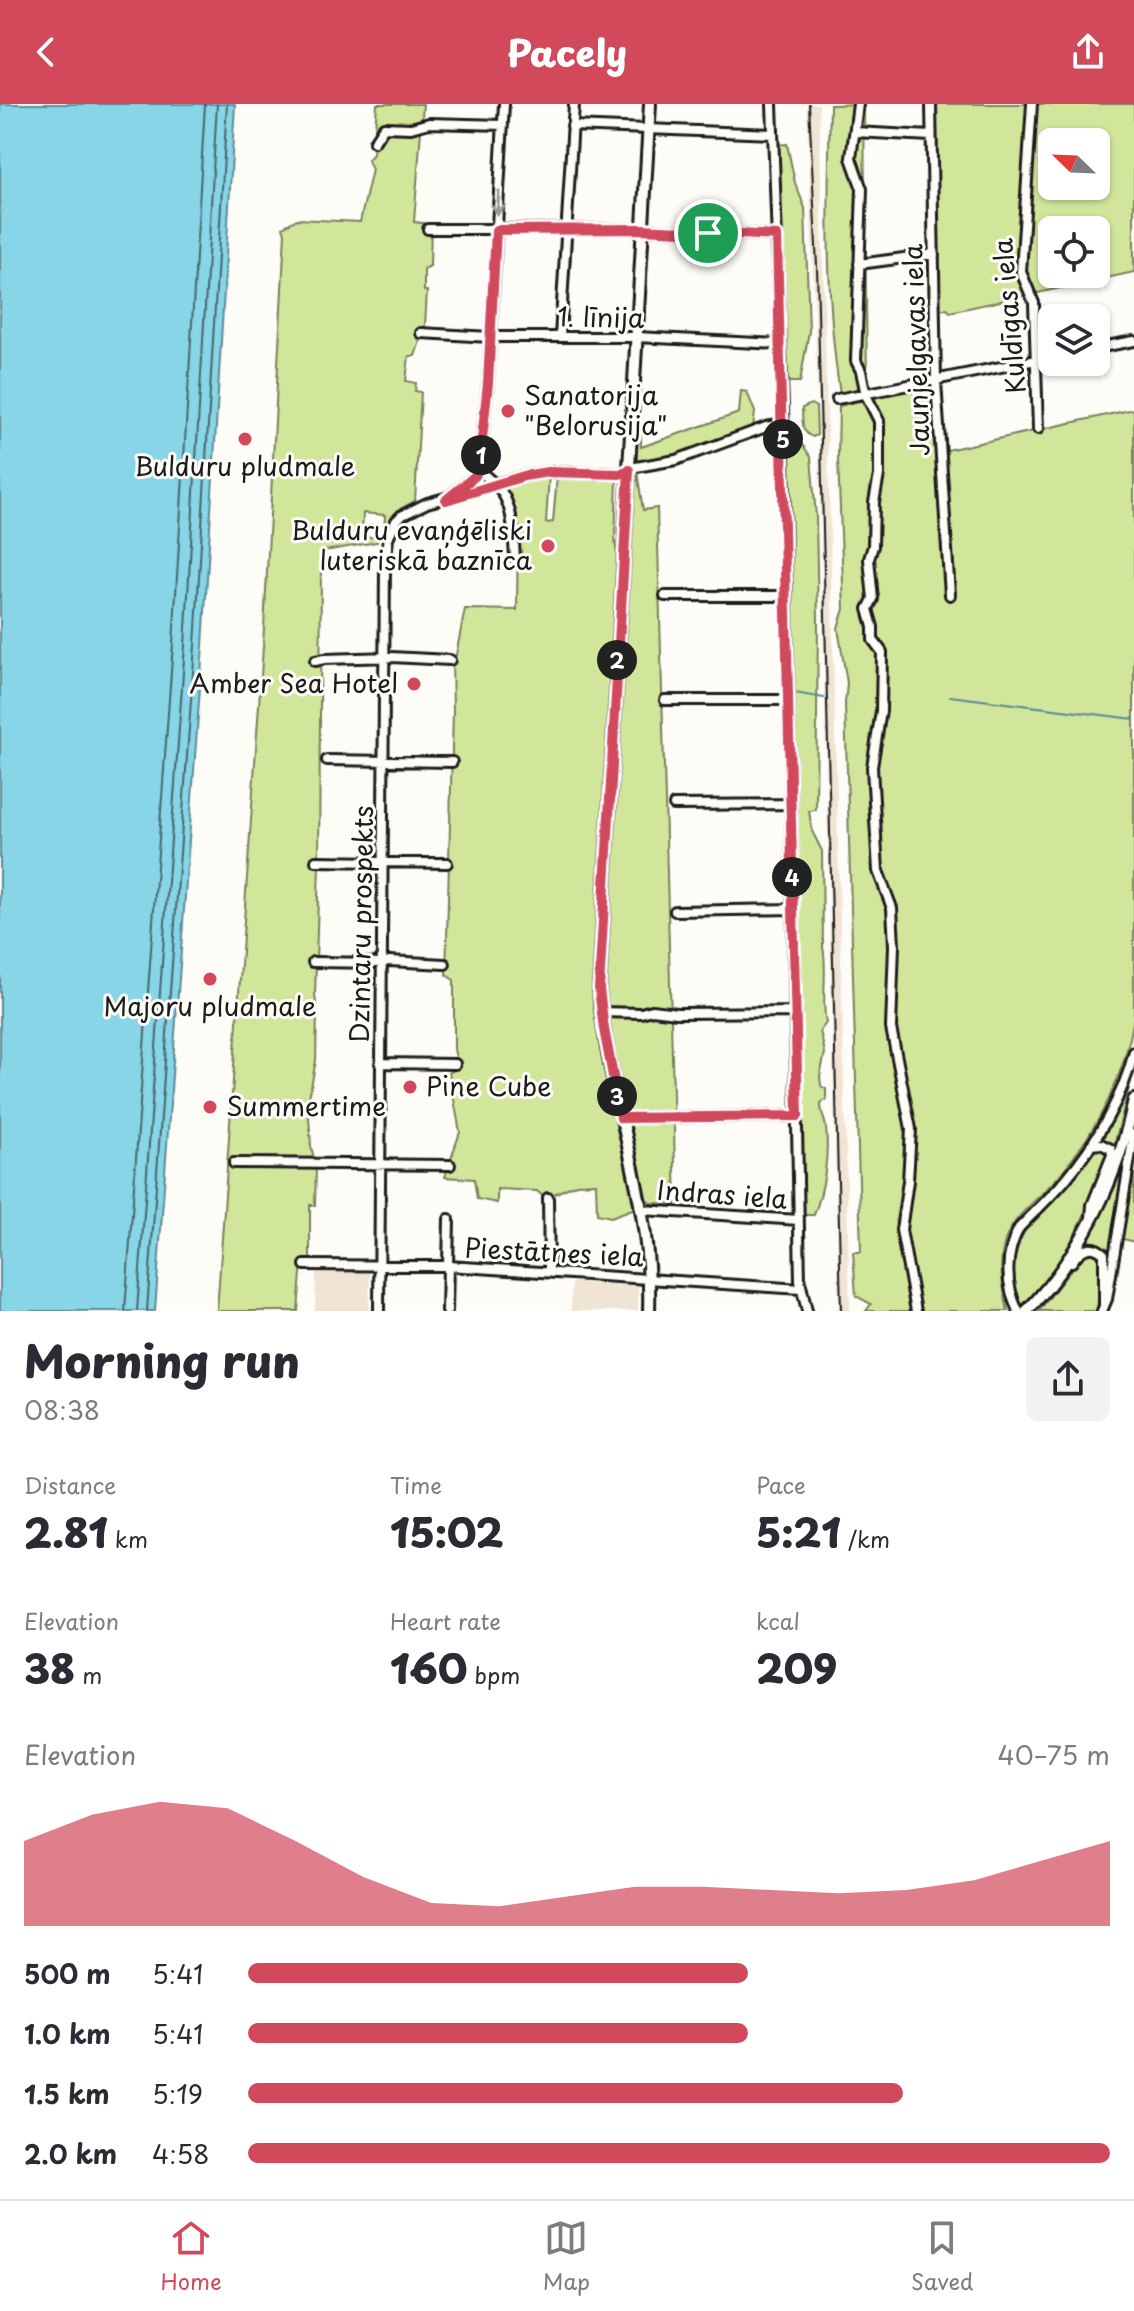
<!DOCTYPE html>
<meta charset="utf-8">
<style>
body{margin:0;font-family:"Playpen Sans",sans-serif;background:#f2f2f3;color:#2b2b33;height:100vh;display:flex;flex-direction:column;font-size:30px;white-space:nowrap}
*{box-sizing:border-box;margin:0}
p{font-size:26px;color:#7c7c81}
.icon{flex:none;width:44px;height:44px;fill:none;stroke:currentColor;stroke-width:2;stroke-linecap:round;stroke-linejoin:round}
.map{position:relative;height:1207px;overflow:hidden}
.details{display:flex;flex-direction:column;background:#fff;flex:1}
.details>*{flex:none}
.needle{width:52px;rotate:293deg}
.fabs{position:absolute;left:1038px;top:24px;display:grid;gap:16px}
.fabs a{display:grid;place-items:center;width:72px;height:72px;border-radius:12px;background:#fff;box-shadow:0 2px 6px #0004;font-size:40px}
.pin{position:absolute;display:grid;place-items:center;width:68px;height:68px;color:#fff;margin:-34px;border:4px solid #fff;border-radius:50%;box-shadow:0 2px 8px #0007}
.km{position:absolute;width:40px;height:40px;margin:-20px;border-radius:50%;background:#222;color:#fff;font-size:22px;line-height:40px;text-align:center}
.round{display:grid;place-items:center;flex:none;width:84px;height:84px;border-radius:12px;background:#f2f2f3}
.head{display:flex;align-items:center;justify-content:space-between;height:136px;padding:0 24px}
h1{font-size:44px;font-weight:800;line-height:60px}
.stats{display:grid;grid-template-columns:repeat(3,1fr);gap:12px;height:136px;padding:8px 24px}
.stats div{display:grid;align-content:center}
.stats b{font-size:40px;font-weight:800}
.stats small{font-size:22px;font-weight:400}
.stats p{font-size:22px}
.chart{height:224px;padding:16px 24px}
.chart p{display:flex;justify-content:space-between}
.chart svg{width:100%;height:144px;margin-top:8px;fill:#d1495b;opacity:.7}
ul{padding:0 24px;list-style:none;font-size:26px}
li{display:grid;grid-template-columns:128px 96px 1fr;align-items:center;height:60px}
li i{height:20px;border-radius:10px;background:#d1495b}
header{display:flex;justify-content:space-between;align-items:center;height:104px;padding:0 24px;background:#d1495b;color:#fff;font-size:36px;font-weight:800}
.dock{display:flex;justify-content:space-around;align-items:center;height:112px;border-top:2px solid #e1e1e2;background:#fff;font-size:22px;color:#7c7c81}
.dock a{display:grid;justify-items:center;gap:4px}
.dock .on{color:#d1495b}
.map>svg:first-child{display:block}
.built{fill:#f0e4d4}
.green{fill:#d2e69b;stroke:#77815c;stroke-width:2;fill-rule:evenodd}
.water{fill:#87d5e6;stroke:#5c8b95;stroke-width:2}
.lines{fill:none;stroke-linecap:round;stroke-linejoin:round}
.shore{stroke:#47666d;stroke-width:2}
.stream{stroke:#5c8b95;stroke-width:2}
.minor-casing{stroke:#1c1c1c;stroke-width:14}
.major-casing{stroke:#1c1c1c;stroke-width:16}
.minor{stroke:#fdfcf7;stroke-width:8}
.major{stroke:#fdfcf7;stroke-width:10}
.rail{stroke:#1c1c1c;stroke-width:2}
.oneway{stroke:#989794}
.route-casing{stroke:#fff;stroke-width:16}
.route{stroke:#d1495b;stroke-width:10}
.poi-dot{fill:#d1495b;stroke:#fdfcf7;stroke-width:3}
.labels{text-anchor:middle;stroke-width:6;stroke-linejoin:round;paint-order:stroke}
.street-label{font-size:26px;fill:#1c1c1c;stroke:#fdfcf7}
.poi-label{font-size:26px;fill:#1c1c1c;stroke:#fdfcf7;text-anchor:start}
</style>
<header><svg class="icon" aria-label="back" viewBox="0 0 24 24"><path d="M15 5l-7 7 7 7"/></svg>Pacely<svg class="icon" aria-label="share" viewBox="0 0 24 24"><path d="M12 15V3M7 8l5-5 5 5M5 13v7h14v-7"/></svg></header>
<div class="map">
<svg width="1134" height="1207" viewBox="0 0 1134 1207">
<rect width="100%" height="100%" fill="#fdfcf7"/>
<filter id="ink" filterUnits="userSpaceOnUse"><feTurbulence type="fractalNoise" baseFrequency=".0125" numOctaves="2"/><feDisplacementMap in="SourceGraphic" scale="16" xChannelSelector="R" yChannelSelector="G"/><feConvolveMatrix kernelMatrix="1 2 1 2 8 2 1 2 1" color-interpolation-filters="sRGB"/></filter>
<g filter="url(#ink)">
<path class="built" d="M807 0H819L850 1207H839L818 301Z
M316 1166 370 1168 369 1207H315Z
M572 1178 638 1182V1207H571Z"/>
<path class="green" d="M377 0H423L414 118 431 120 430 162 424 165V187H427L425 222 415 252H409L406 277 416 279 415 287 421 288 415 397 398 406 384 429 385 411 363 409 362 432 377 434V438L324 447 321 463 319 761 315 890 317 909 316 956 308 999 311 1042 316 1063 315 1101H310V1156H302L298 1207H217L263 543 285 129 283 123 297 115 360 118 372 66 368 56 373 50Z
M864 0 867 286 840 290C825 194 828 97 830 1Z
M931 0H1134V168L950 208 947 205 936 206ZM1052 38H1096V82H1052ZM1052 126H1096V170H1052Z
M787 40 795 79 805 104 809 227 800 278H791L785 273 775 41Z
M934 280 938 348 1134 305V914C1124 975 1098 1026 1058 1073 1041 1093 1016 1109 1006 1134 997 1158 1003 1183 1008 1207H866L871 1200 856 1192 853 1148H861L845 599 847 579 838 524 844 505 838 354 839 302 868 295 866 291Z
M741 287 747 288 755 308 753 324 677 354 637 360 634 357 636 322 641 319V343L739 309Z
M811 300 816 303 817 331 813 333C800 329 803 315 802 304Z
M801 339 811 353 816 413 818 517 816 706 809 707 812 727 822 747 823 843C828 868 821 894 826 919L820 927 825 949 820 972 821 982 826 985V995L821 1000C821 1010 825 1015 826 1024 829 1052 824 1085 814 1111H804L787 348 792 340Z
M637 367 643 406 657 404 676 1100 650 1099 643 1090 606 911 604 864 633 377 638 376Z
M549 371 546 419 553 418 557 372 617 374 615 438 618 456 594 872 601 936 635 1104 611 1113 597 1110 596 1079 576 1080 545 1094 537 1087 497 1085V1099L477 1095 474 1075 445 1073 460 1028 449 969 458 964 454 945V876L446 871 453 607 452 554 456 551 465 505 517 506 518 419 513 410 506 379Z
M1129 970 1132 972 1114 1042 1099 1035Z
M1102 1042 1107 1053V1059C1085 1110 1064 1166 1021 1202 996 1147 1025 1125 1060 1088 1073 1074 1085 1059 1095 1044Z
M1134 1043V1138L1120 1134Z
M1125 1058 1105 1190V1145L1096 1140 1085 1141 1115 1083Z
M1093 1145 1102 1154 1097 1207H1039L1085 1147Z"/>
<path class="water" d="M0 0H235L203 542 155 1207H0Z"/>
<g class="lines">
<path class="shore" d="M125 1207 173 540 205 0
M137 1207 185 541 217 0
M147 1207 195 541 227 0"/>
<path class="stream" d="M795 589 824 594
M950 592 1134 615"/>
<defs>
<path id="minor" d="M772 0 783 302 800 1177 807 1207
M858 0 851 54 862 85 856 257 861 267 866 291 879 317V371L874 398 873 442 869 455 873 495 868 505 873 523V536L882 548 881 607 872 663 878 767 892 804 894 842 891 924 911 1025 908 1077 901 1126 916 1207
M931 0 936 277 950 491
M1032 0 1021 168 1034 199 1038 325
M572 22 773 30
M855 28 931 32
M374 38 384 23 411 24 429 19 503 21
M428 125H642L777 132
M859 160 934 150
M421 229 490 233H636L780 240
M560 233 574 0
M1096 244 1134 237
M837 295 1052 253
M479 363C484 374 490 374 497 382 514 400 513 430 515 453
M449 393 475 372 479 363 488 279 504 0
M665 492H785
M315 557 324 555 391 553 450 556
M665 596H787
M327 656 452 658
M674 701 790 700
M316 757 447 759
M675 807 793 805
M313 858 382 859 389 857 445 860
M601 908 641 909 652 906 677 909 796 908
M380 959 455 960
M621 1014 798 1012
M1091 1041 1101 1040 1111 1045 1112 1051 1092 1101 1091 1114
M234 1059 450 1061
M548 1094 549 1168
M642 1106 799 1116
M1072 1158C1080 1145 1091 1138 1104 1150V1200
M305 1161 448 1162 801 1185
M379 1207 385 465 388 434 396 417 401 412 427 399 524 372 548 368 620 370 636 363 676 356 766 323 783 320
M447 1207 449 1115
M1018 1207C1005 1180 1005 1150 1019 1124 1034 1108 1052 1092 1066 1075 1096 1039 1123 993 1134 948
M1102 1207 1107 1195 1134 1030"/>
<path id="major" d="M649 1207C653 1097 608 993 599 885L650 0
M1027 1207C1082 1149 1118 1074 1134 996"/>
</defs>
<use href="#minor" class="minor-casing"/>
<use href="#major" class="major-casing"/>
<use href="#minor" class="minor"/>
<use href="#major" class="major"/>
<path class="rail" d="M809 0 817 162 841 1207"/>
</g>
<defs><path id="oneway-shaft" d="M-6 0H5M1.5-3L5.5 0L1.5 3" fill="none" stroke-width="1.6" stroke-linecap="round" stroke-linejoin="round" transform="scale(2)"/></defs>
<use class="oneway" href="#oneway-shaft" transform="translate(498 99) rotate(94)"/>
</g>
<g class="lines" filter="url(#ink)">
<defs>
<path id="route" d="M642 125 777 132 798 1012 621 1014 604 925 599 885 629 366 620 370 548 368 524 372 446 396 475 372 479 363 488 279 496 126Z"/>
</defs>
<use href="#route" class="route-casing"/>
<use href="#route" class="route"/>
</g>
<g class="poi-dot">
<circle cx="508" cy="307" r="8"/>
<circle cx="245" cy="335" r="8"/>
<circle cx="548" cy="442" r="8"/>
<circle cx="414" cy="580" r="8"/>
<circle cx="210" cy="875" r="8"/>
<circle cx="410" cy="983" r="8"/>
<circle cx="210" cy="1003" r="8"/>
</g>
<g class="labels">
<g class="street-label">
<text transform="translate(1010 212) rotate(-95)" y="9">Kuldīgas iela</text>
<text transform="translate(601 214) rotate(1)" y="9">1. līnija</text>
<text transform="translate(917 246) rotate(-92)" y="9">Jaunjelgavas iela</text>
<text transform="translate(362 820) rotate(-89)" y="9">Dzintaru prospekts</text>
<text transform="translate(722 1091) rotate(4)" y="9">Indras iela</text>
<text transform="translate(554 1149) rotate(3)" y="9">Piestātnes iela</text>
</g>
<g class="poi-label">
<text x="524" y="301">Sanatorija<tspan x="524" dy="30">"Belorusija"</tspan></text>
<text x="245" y="372" text-anchor="middle">Bulduru pludmale</text>
<text x="532" y="436" text-anchor="end">Bulduru evaņģēliski<tspan x="532" dy="30">luteriskā baznīca</tspan></text>
<text x="398" y="589" text-anchor="end">Amber Sea Hotel</text>
<text x="210" y="912" text-anchor="middle">Majoru pludmale</text>
<text x="426" y="992">Pine Cube</text>
<text x="226" y="1012">Summertime</text>
</g>
</g>
</svg>
<div class="fabs">
<a><svg class="needle" viewBox="-14 -14 28 28"><path d="M0-13l5 13h-10z" fill="#e53935"/><path d="M0 13l5-13h-10z" fill="#7c7c81"/></svg></a>
<a><svg class="icon" aria-label="locate" viewBox="0 0 24 24"><circle cx="12" cy="12" r="6"/><path d="M12 2v4M12 18v4M2 12h4M18 12h4"/></svg></a>
<a><svg class="icon" aria-label="layers" viewBox="0 0 24 24"><path d="M12 4l9 5-9 5-9-5zM3 14l9 5 9-5"/></svg></a>
</div>
<div class="pin" style="left:708px;top:129px;background:#1e9e55"><svg class="icon" aria-label="arrive" viewBox="0 0 24 24"><path d="M6 21V4h12l-3 4 3 4H6"/></svg></div>
<b class="km" style="left:481px;top:351px">1</b>
<b class="km" style="left:617px;top:556px">2</b>
<b class="km" style="left:617px;top:992px">3</b>
<b class="km" style="left:792px;top:773px">4</b>
<b class="km" style="left:783px;top:335px">5</b>
</div>
<section class="details">
<div class="head"><div><h1>Morning run</h1><p>08:38</p></div><a class="round"><svg class="icon" aria-label="share" viewBox="0 0 24 24"><path d="M12 15V3M7 8l5-5 5 5M5 13v7h14v-7"/></svg></a></div>
<div class="stats">
<div><p>Distance</p><b>2.81<small> km</small></b></div>
<div><p>Time</p><b>15:02</b></div>
<div><p>Pace</p><b>5:21<small> /km</small></b></div>
</div>
<div class="stats">
<div><p>Elevation</p><b>38<small> m</small></b></div>
<div><p>Heart rate</p><b>160<small> bpm</small></b></div>
<div><p>kcal</p><b>209</b></div>
</div>
<div class="chart"><p><span>Elevation</span>40–75 m</p>
<svg viewBox="0 0 160 44" preserveAspectRatio="none"><path d="M0 44V18L10 10L20 6L30 8L40 18L50 29L60 37L70 38L80 35L90 32L100 32L110 33L120 34L130 33L140 30L150 24L160 18V44z"/></svg>
</div>
<ul>
<li><b>500 m</b>5:41<i style="width:58%"></i></li>
<li><b>1.0 km</b>5:41<i style="width:58%"></i></li>
<li><b>1.5 km</b>5:19<i style="width:76%"></i></li>
<li><b>2.0 km</b>4:58<i style="width:100%"></i></li>
</ul>
</section>
<nav class="dock">
<a class="on"><svg class="icon" aria-label="home" viewBox="0 0 24 24"><path d="M3 11l9-7 9 7M6 9v11h12V9"/></svg>Home</a>
<a><svg class="icon" aria-label="map" viewBox="0 0 24 24"><path d="M3 6l6-2 6 2 6-2v14l-6 2-6-2-6 2zM9 4v14M15 6v14"/></svg>Map</a>
<a><svg class="icon" aria-label="saved" viewBox="0 0 24 24"><path d="M7 4h10v16l-5-4-5 4z"/></svg>Saved</a>
</nav>
